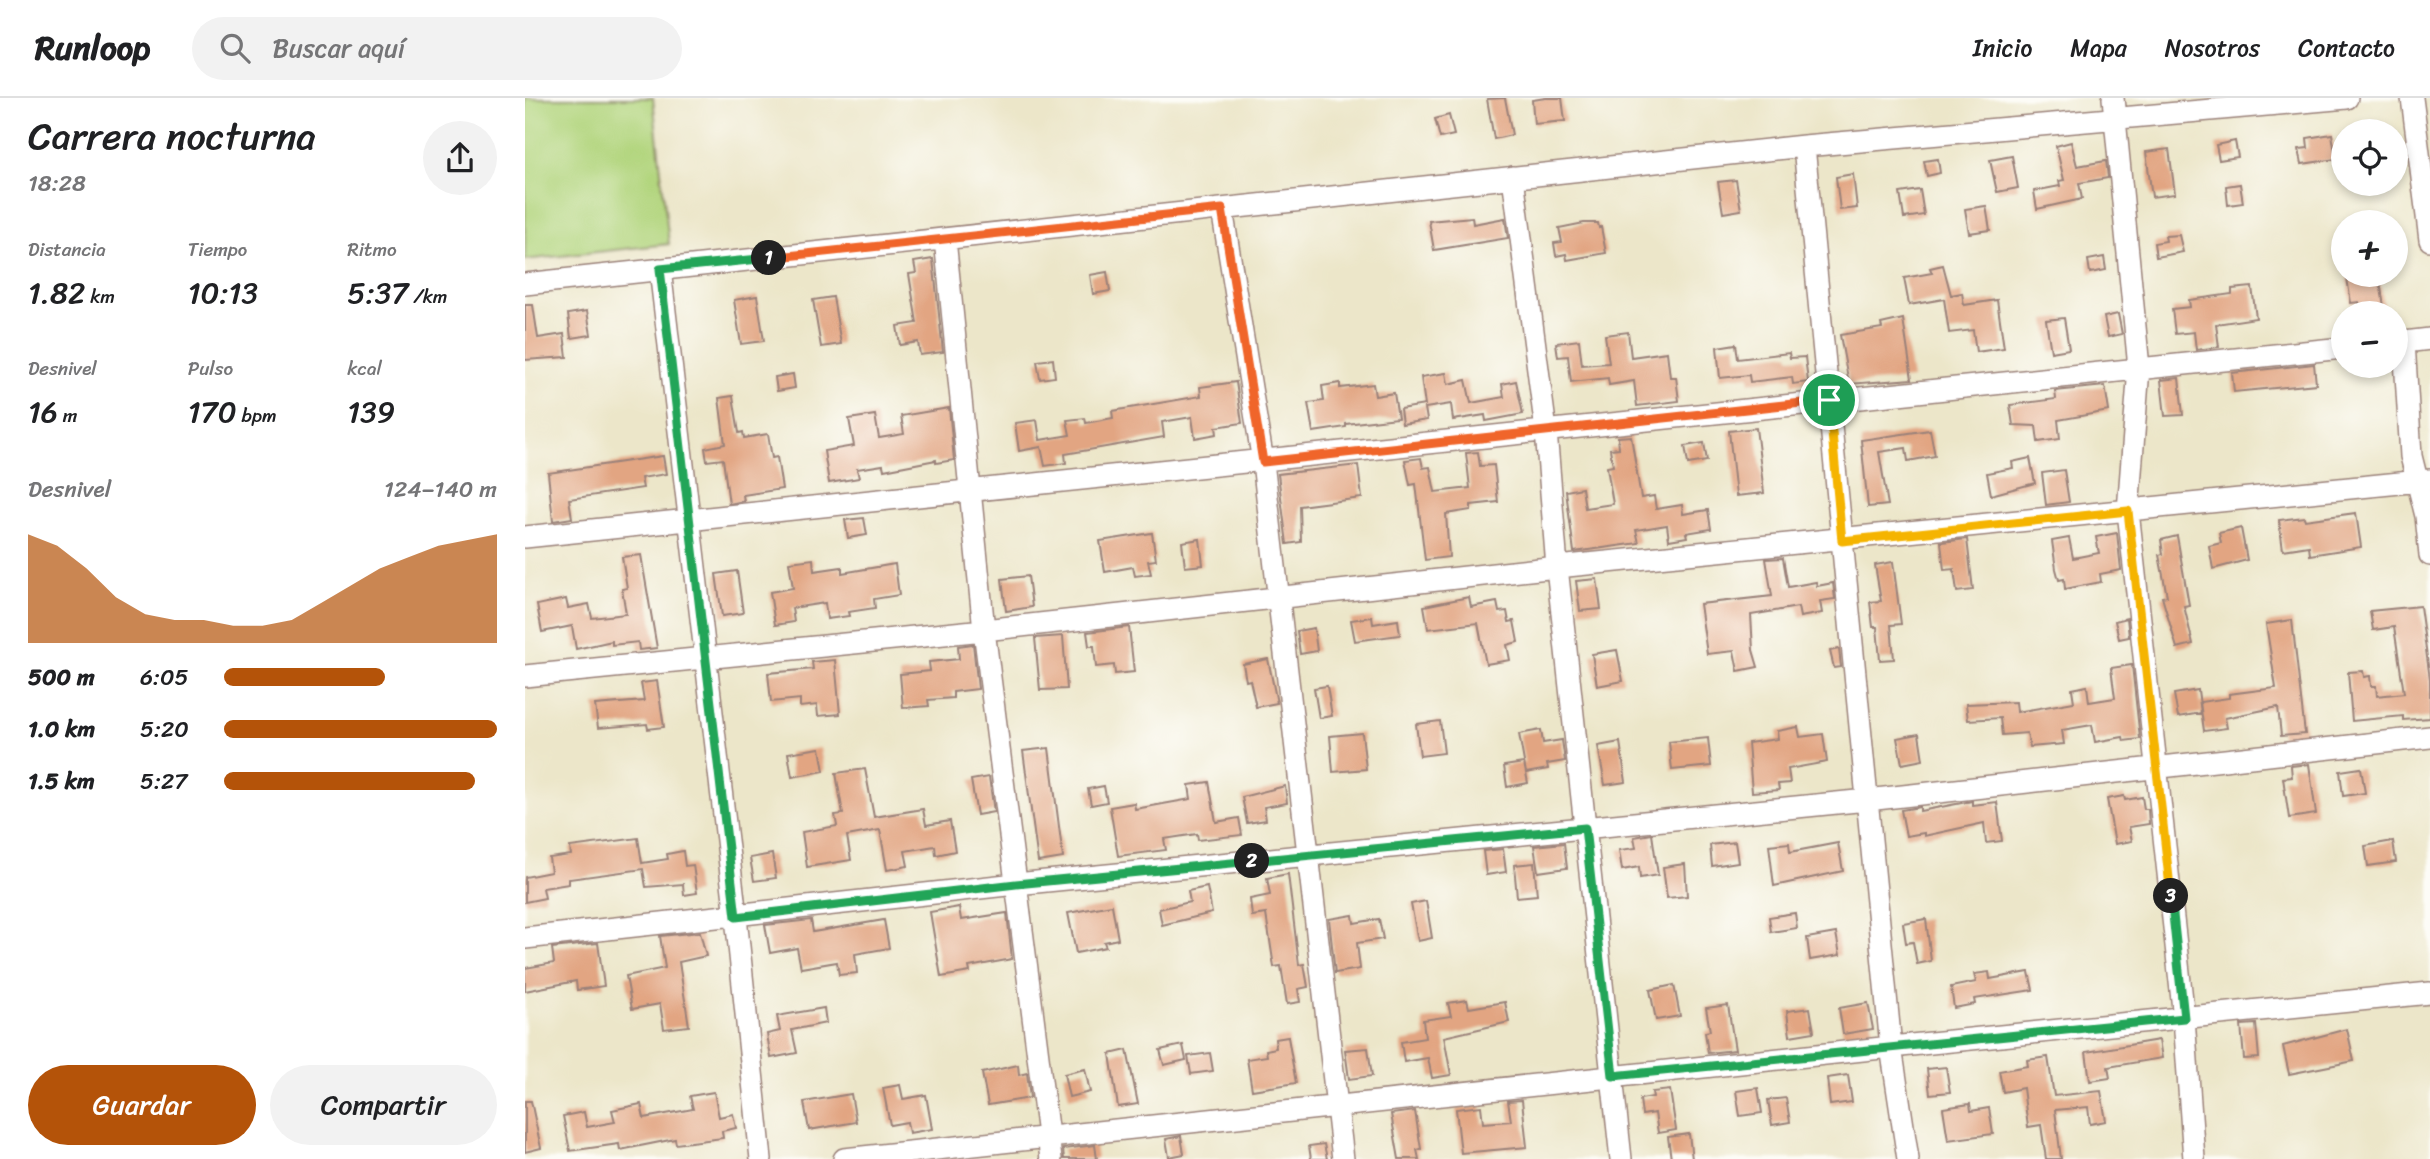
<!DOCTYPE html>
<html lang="es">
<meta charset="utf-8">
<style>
body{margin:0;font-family:Sriracha,sans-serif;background:#f2f2f2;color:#202124;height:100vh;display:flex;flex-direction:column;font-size:26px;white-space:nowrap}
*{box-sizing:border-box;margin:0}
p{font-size:23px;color:#757577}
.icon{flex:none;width:38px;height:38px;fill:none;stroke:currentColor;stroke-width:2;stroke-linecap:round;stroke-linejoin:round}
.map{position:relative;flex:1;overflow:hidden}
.details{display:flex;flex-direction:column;background:#fff;width:525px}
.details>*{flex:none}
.tools{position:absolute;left:1806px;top:21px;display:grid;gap:14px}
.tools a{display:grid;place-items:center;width:77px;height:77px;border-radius:50%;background:#fff;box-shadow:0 4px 10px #0003;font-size:35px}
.pin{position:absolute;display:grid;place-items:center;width:60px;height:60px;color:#fff;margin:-30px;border:4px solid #fff;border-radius:50%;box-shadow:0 2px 7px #0007}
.km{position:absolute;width:35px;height:35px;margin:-18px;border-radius:50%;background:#222;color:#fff;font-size:19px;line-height:35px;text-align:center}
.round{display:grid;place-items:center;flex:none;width:74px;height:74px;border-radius:37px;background:#f2f2f2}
.summary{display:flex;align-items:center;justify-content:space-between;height:119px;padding:0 28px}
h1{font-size:38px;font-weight:600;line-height:52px}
.stats{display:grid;grid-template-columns:repeat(3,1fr);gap:10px;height:119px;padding:7px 28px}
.stats div{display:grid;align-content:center}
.stats b{font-size:30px;font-weight:600}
.stats small{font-size:19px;font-weight:400}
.stats p{font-size:19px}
.chart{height:196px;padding:14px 28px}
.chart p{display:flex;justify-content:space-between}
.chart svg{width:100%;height:126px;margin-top:7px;fill:#b45309;opacity:.7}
.cta{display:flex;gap:14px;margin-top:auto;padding:14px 28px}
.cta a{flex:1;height:80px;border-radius:42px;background:#b45309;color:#fff;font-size:28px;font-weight:600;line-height:80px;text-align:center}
.cta a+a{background:#f2f2f2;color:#202124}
ul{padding:0 28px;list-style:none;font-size:23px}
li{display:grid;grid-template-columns:112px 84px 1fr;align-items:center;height:52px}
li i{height:18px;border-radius:9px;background:#b45309}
header{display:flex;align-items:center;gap:42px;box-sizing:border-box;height:98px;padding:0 35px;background:#fff;border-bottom:2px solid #e0e0e0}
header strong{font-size:33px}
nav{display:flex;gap:38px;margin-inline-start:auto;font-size:24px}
.search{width:490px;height:63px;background:#f2f2f2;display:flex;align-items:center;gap:18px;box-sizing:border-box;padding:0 24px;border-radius:38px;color:#757577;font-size:26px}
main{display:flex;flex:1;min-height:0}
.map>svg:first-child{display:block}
.garden{fill:#b2d57e;stroke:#7e7a54;stroke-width:2}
.building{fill:#e2a582}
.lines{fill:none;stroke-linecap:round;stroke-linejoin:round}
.street-casing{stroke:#9b827a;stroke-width:24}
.street{stroke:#fff;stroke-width:21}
.split-1-casing{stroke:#fff;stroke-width:14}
.split-2-casing{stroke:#fff;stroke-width:14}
.split-3-casing{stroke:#fff;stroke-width:14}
.split-4-casing{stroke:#fff;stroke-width:14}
.split-1{stroke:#f0652b;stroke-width:9}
.split-2{stroke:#22a559;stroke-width:9}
.split-3{stroke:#22a559;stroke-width:9}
.split-4{stroke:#f5b400;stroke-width:9}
</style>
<header>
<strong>Runloop</strong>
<div class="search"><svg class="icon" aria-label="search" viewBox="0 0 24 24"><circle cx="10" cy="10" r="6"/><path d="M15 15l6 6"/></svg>Buscar aquí</div>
<nav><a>Inicio</a><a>Mapa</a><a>Nosotros</a><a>Contacto</a></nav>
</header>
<main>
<section class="details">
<div class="summary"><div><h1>Carrera nocturna</h1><p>18:28</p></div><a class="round"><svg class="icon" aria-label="share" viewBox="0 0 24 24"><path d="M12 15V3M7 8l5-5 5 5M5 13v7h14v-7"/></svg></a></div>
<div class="stats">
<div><p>Distancia</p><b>1.82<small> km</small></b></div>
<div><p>Tiempo</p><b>10:13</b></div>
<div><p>Ritmo</p><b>5:37<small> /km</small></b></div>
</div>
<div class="stats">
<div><p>Desnivel</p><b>16<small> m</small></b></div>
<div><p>Pulso</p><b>170<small> bpm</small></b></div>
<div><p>kcal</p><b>139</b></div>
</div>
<div class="chart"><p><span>Desnivel</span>124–140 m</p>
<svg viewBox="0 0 160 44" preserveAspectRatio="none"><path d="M0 44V6L10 10L20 18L30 28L40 34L50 36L60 36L70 38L80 38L90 36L100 30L110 24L120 18L130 14L140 10L150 8L160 6V44z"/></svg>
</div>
<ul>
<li><b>500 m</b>6:05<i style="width:59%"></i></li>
<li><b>1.0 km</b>5:20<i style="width:100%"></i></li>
<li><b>1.5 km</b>5:27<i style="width:92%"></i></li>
</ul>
<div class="cta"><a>Guardar</a><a>Compartir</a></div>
</section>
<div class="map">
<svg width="1905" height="1061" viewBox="0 0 1905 1061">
<rect width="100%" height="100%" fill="#fdfcf7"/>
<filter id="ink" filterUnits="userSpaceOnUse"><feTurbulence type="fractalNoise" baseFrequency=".0143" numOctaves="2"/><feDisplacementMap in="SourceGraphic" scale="14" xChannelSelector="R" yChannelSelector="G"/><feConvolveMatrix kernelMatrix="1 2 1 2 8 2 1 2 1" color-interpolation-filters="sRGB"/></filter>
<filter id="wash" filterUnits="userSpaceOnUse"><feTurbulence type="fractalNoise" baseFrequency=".00686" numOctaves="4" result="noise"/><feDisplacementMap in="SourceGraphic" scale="28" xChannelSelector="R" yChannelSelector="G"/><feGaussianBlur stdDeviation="1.57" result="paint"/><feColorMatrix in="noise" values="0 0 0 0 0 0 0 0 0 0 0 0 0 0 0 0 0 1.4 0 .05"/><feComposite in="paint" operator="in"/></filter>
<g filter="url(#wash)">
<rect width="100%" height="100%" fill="#ece6c9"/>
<path class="garden" d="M0 0H128L144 146 0 162Z"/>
<g id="blocks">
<path class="building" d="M980 0 987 37 969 41 962 1Z
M1021 0H1037L1040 23 1009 26 1007 2Z
M924 17 929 37 915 40 910 21Z
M1807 36 1811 61 1777 66 1774 51 1783 50 1782 40Z
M1710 43 1713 59 1694 62 1691 47Z
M1546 44 1552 68 1581 63 1583 80 1554 85 1557 101 1512 111 1509 93 1535 88 1534 83 1539 82 1531 48Z
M1644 51 1650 96 1627 99 1621 54Z
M1487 58 1493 90 1472 94 1465 62Z
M1413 61 1415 75 1402 78 1399 63Z
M1328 76 1332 110 1315 112 1311 79Z
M1211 82 1216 112 1198 115 1193 84Z
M1715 86 1718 105 1703 107 1701 88Z
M1395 92 1399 117 1379 120 1375 95Z
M1461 108 1465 132 1444 135 1440 111Z
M947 119 948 126 980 120 983 140 909 152 904 123Z
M1059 125H1073L1074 130 1076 129 1081 155 1042 162 1041 156 1031 158 1029 145 1037 144 1034 130Z
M1654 137 1658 154 1631 159 1629 145 1641 143 1640 138Z
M1579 159 1581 172 1565 175 1563 162Z
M408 161 418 254 395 257 393 244 375 247 372 228 392 225 384 176 391 175 389 164Z
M1418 167 1426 197 1437 195 1439 207 1472 202 1479 250 1451 254 1448 232 1424 235 1419 201 1384 207 1379 180 1407 175 1405 170Z
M582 174 585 193 568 196 565 177Z
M1854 177 1860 215H1836L1834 204 1826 205 1822 180Z
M1727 189 1731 220 1691 226 1694 249 1671 252 1669 234 1650 236 1647 211 1665 209 1664 202 1707 196V191Z
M232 198 239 243 216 246 209 202Z
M308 199 316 246 296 249 288 202Z
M0 207H8L13 240 39 236 42 259 0 262Z
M62 213 66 237 46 240 43 216Z
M1593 216 1597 236 1583 239 1579 219Z
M1539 220 1544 251 1526 254 1521 222Z
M1378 221 1387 281 1324 286 1315 237 1357 230 1356 226Z
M1103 234 1106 259 1142 254 1145 279H1151L1154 303 1112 308 1109 283 1084 287 1083 280 1046 284 1043 258 1033 259 1031 245 1054 242 1057 267 1084 265 1080 237Z
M1211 246 1213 261 1264 255 1265 260 1280 259 1283 284 1268 286 1267 279 1225 284 1224 277 1195 280 1192 249Z
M528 261 530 279 515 281 512 263Z
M1789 266 1791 286 1709 294 1707 275Z
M921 275 923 286 941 282 946 305 979 299 977 286 991 283 998 316 961 323 960 317 928 322 926 306 900 310 902 322 877 326 875 311 900 307 896 279Z
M268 276 270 290 252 293 250 279Z
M1654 280 1658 317 1640 318 1636 282Z
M711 284 717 325 691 329 692 336 670 340 667 319 637 324 639 339 540 356 541 365 520 368 516 349 494 353 490 325 512 322 515 342 545 337 542 322 560 320 561 325 588 320 587 313 676 298 675 289Z
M815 285V290L848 286 850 298 869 295 873 320 821 326V329L788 334 783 305 799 303 797 288Z
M1580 288 1584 313 1533 322 1535 341 1513 344 1511 328 1488 327 1485 307 1531 301 1530 293Z
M208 298 214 335 218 334 219 340 243 336 247 360 252 359 257 391 218 397 219 403 204 406 198 361 182 363 180 350 200 346 194 300Z
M424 310 429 362 411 365V362L359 372 358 367 332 371 334 380 304 385 299 353 329 348 324 321 350 317 354 340 379 336 376 318Z
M1231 330 1239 395 1211 398 1204 333Z
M1405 332 1410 358 1383 363 1381 350 1354 354 1363 407 1343 409 1336 342Z
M1106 338 1116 400 1129 398 1131 411 1157 407 1158 416 1183 412 1186 431 1161 435 1162 439 1144 442 1142 427 1111 432 1114 445 1049 454 1041 393 1057 390 1060 410 1088 406 1082 369 1088 368 1085 351 1094 350 1093 339Z
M1179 345 1182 363 1163 366 1160 348Z
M953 354 955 368 969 367 973 404 946 407V412L921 416 924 459 900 462 891 386 885 387 880 362 896 360 898 370 905 369 910 394 945 390 941 355Z
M138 358 141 376 116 380 118 390 44 401 47 420 28 423 23 375Z
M1505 360 1510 385 1466 397 1462 375 1488 370 1487 364Z
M833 367 837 400 775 408 776 444 762 446 753 376Z
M1539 372 1544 404 1521 407 1517 375Z
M1831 415 1836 449 1785 457 1784 448 1758 452 1754 422 1779 419 1780 422Z
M339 420 342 437 323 440 320 422Z
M1716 430 1722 462 1688 471 1684 448 1696 445 1694 435Z
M627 435 631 462 623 463 626 476 610 478 608 469 580 474 575 443Z
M1592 435 1596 472 1575 476 1576 484 1540 491 1539 481 1534 482 1531 471 1527 443 1544 440 1548 460 1574 455 1571 439Z
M1652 438 1664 507 1659 508 1668 546 1652 550 1637 499 1642 498 1634 457 1638 456 1636 442Z
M675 441 678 467 660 469 657 444Z
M1442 441 1448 492 1432 494 1429 471 1419 472 1416 444Z
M116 457 132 550 114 552 113 544 87 547V543L51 551 47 528 17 534 12 507 41 501 43 510 64 506 67 520 101 516 97 491 102 490 97 459Z
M1258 460 1263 489 1291 484 1292 488 1308 485 1310 501 1295 503 1297 515 1275 519 1273 509 1226 517 1228 552 1233 569 1213 573 1209 553 1182 556 1175 506 1247 498 1241 461Z
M288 461 289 473 317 469V475L370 466 374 497 349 501 350 510 323 514 324 518 302 521 300 505 267 510 269 524 250 527 245 494 268 490 264 464Z
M1368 464 1376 526 1366 527 1369 561 1355 562 1352 529H1348L1345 504 1356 503 1350 467Z
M212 473 218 515 197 518 191 476Z
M503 478 507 509 481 513 477 481Z
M1072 481 1076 511 1055 513 1051 483Z
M944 499 946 509 972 504 974 514 982 513 984 524 989 523 993 544 982 547 985 562 961 566 953 525 903 531 899 508Z
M1895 508 1905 581V620L1878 622V618L1827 623 1823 574 1838 573 1839 579 1845 578 1846 588H1851L1852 598 1879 595 1869 529 1848 532 1845 513Z
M847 519 848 526 873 522 875 537 830 543 826 522Z
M1602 520 1604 539 1594 541 1590 523Z
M1767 522 1780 636 1756 638 1753 609 1700 620 1702 630 1679 633 1675 604 1704 600V596L1751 590 1741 526Z
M604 529 609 574 590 576 589 567 571 569 569 548H564L562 534Z
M789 530 792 553 775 556 772 533Z
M538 538 542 591 515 592 510 540Z
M448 546 453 591 428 594V600L403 602 404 608 378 610 375 576 405 573 404 564 434 561 433 548Z
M1314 551 1316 569 1309 570 1305 553Z
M1092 552 1098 583 1072 588 1067 556Z
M743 561 752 605 731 609 725 582 721 583 718 566Z
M310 562 315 616 293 618 292 607 275 609V601L246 604 243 575 288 571 287 564Z
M1607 567 1615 641 1599 643 1598 639 1570 644 1567 627 1537 632 1539 646 1505 649 1502 635 1477 637 1475 620 1443 622 1441 606 1491 604 1492 614 1549 604 1547 591 1562 588 1564 604 1590 600 1586 570Z
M132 583 139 629 123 631 122 626 73 630 70 607 119 603 116 585Z
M802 588 807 618 794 620 789 590Z
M1673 592 1676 615 1653 619 1649 596Z
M915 623 919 655 895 658 891 626Z
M1273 629 1275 639 1298 636 1302 664 1263 671 1265 685 1253 686 1254 692 1227 694 1223 645 1253 641 1252 633Z
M1016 632 1018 645 1037 642 1040 663 1022 666 1023 671 1001 675 994 636Z
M837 635 841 671 808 674 805 638Z
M1394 636 1398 662 1377 666 1372 640Z
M1183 640 1186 668 1147 672 1144 644Z
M1095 644 1101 684 1080 687 1073 648Z
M295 650 299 673 267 679 263 655Z
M524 650 538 760 513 764 498 653Z
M999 665 1003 685 982 689 979 668Z
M1784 666 1791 716 1764 720 1758 680 1767 679 1766 668Z
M1836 670 1840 695 1818 698 1815 673Z
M340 671 349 719 398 711 401 727 425 723 430 753 411 757 410 748 380 753 383 768 362 772 355 732 322 738 326 762 282 769 277 734 312 728 310 717 318 716 311 675Z
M464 679 469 714 452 717 446 682Z
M684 684 691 724 714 720 717 737 673 742 672 736 639 741 641 752 593 758 585 709 609 705 610 711 666 701 664 687Z
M579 688 582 704 566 707 563 691Z
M760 688 762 705 739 709 741 722 722 725 717 699Z
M1599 698 1600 702 1617 699 1619 711H1623L1624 726 1604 729 1607 743 1590 746 1582 701Z
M1447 703V707L1472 704 1477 743 1461 745 1459 725 1399 738V735L1381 738 1376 712 1395 709V713Z
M1127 736 1133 777 1115 780 1114 769 1097 772 1094 752 1111 750 1109 739Z
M113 740 117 765 143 761 142 756 158 753 160 768 168 767 172 795 159 797 158 786 121 789 118 771 44 781V786L18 790 20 800 0 804V779L26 774 24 760 46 757 45 749Z
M1868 743 1871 764 1843 768 1840 748Z
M1210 744 1213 764 1187 768 1185 747Z
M1039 745 1042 770 1013 774 1009 748Z
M1264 745 1265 754 1313 745 1318 773 1249 788 1244 747Z
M978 751 981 774 961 777 958 753Z
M247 756 251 780 229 783 225 760Z
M1009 765 1012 797 992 799 989 767Z
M1160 766 1162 798 1142 800 1138 769Z
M763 776 774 867 779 866 783 889 773 891 775 904 762 906 756 868 749 869 741 816 727 818 725 801 745 797 742 780Z
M682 789 687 815 637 827 634 811 665 804 663 793Z
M901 803 907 840 893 843 886 806Z
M587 807 593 841 579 844 581 849 551 855 543 815Z
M434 809 436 822 482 815 487 861 444 869 445 874 416 879 405 814Z
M1270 815 1272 830 1246 834 1244 819Z
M828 817 829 825 854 821 858 841 832 845 835 871 810 875 804 821Z
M1401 821 1406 863 1392 866 1388 844 1381 845 1378 825Z
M286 822 288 834 359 822 364 850 330 856 332 875 314 877 312 864 276 870 272 850 245 855 240 827Z
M175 834 181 858 154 864 164 928 139 931 135 906 107 911 101 878 140 870 135 838Z
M1311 835 1315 857 1285 862 1282 840Z
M73 845 79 888 52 892 51 883 0 893V870L29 865 27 850Z
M1464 874 1465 881 1504 874 1508 892 1449 901 1450 906 1429 910 1426 889 1451 884 1449 876Z
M1149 887 1155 918 1131 922 1125 892Z
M942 902 944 910 980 904 984 924 919 939 926 977 907 980 903 960 879 964 876 944 900 940 898 922 926 918 923 905Z
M1343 905 1348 931 1318 936 1314 910Z
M1203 907 1210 952 1183 955 1180 934 1185 933 1181 910Z
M299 910 301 925 267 932 272 955 246 960 242 936 255 933 252 918Z
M1285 910 1289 934 1265 938 1262 913Z
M1731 926 1734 960 1719 961 1716 927Z
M1822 931 1829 963 1764 976 1758 948Z
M763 939 771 985 727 992 722 961 742 958 741 952 751 950 750 941Z
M1634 942 1637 960 1583 969 1585 980 1565 983 1561 954Z
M658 947 661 962 639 967 635 952Z
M843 950 847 978 824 981 820 952Z
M602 952 613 1006 593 1009 585 956Z
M685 955 688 973 666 976 663 958Z
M1523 959 1529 998 1576 993 1581 1023 1565 1026 1563 1009 1530 1012 1536 1061H1521L1516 1027 1503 1029 1498 990 1478 994 1474 973 1503 968 1502 962Z
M493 967 494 977 502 975 505 1000 463 1007 457 975Z
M1421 969 1425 994 1405 996 1402 971Z
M560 971 565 994 544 999 539 976Z
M1323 977 1327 1004 1305 1007 1302 980Z
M375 987 378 1001 401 997 407 1031 384 1035 382 1024 365 1027 358 990Z
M1233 990 1237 1015 1215 1018 1211 993Z
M1145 992 1151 1032 1133 1035 1130 1015 1117 1017 1115 1001 1128 999 1127 994Z
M189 994 194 1019 208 1016 211 1030 197 1033 198 1040 151 1046 150 1041 95 1052 94 1046 45 1053 38 1018 59 1014 62 1029 90 1024 87 1012 116 1006 119 1020 168 1011 165 998Z
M326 996 331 1024 284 1032 279 1004Z
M1261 1000 1265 1024 1247 1027 1243 1002Z
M997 1002 1002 1049 936 1055 931 1011 956 1008 958 1025 986 1023 983 1003Z
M0 1003H6L16 1050 0 1054Z
M1445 1006 1446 1013 1464 1010 1468 1036 1423 1042 1418 1010Z
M890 1013 896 1051 892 1052 894 1061H874L866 1016Z
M1164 1036 1167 1061H1146L1143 1039Z
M656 1038 659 1056 644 1059 641 1041Z
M799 1046 802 1061H786L784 1048Z
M570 1047 572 1061H539L538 1051Z"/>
</g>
</g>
<g filter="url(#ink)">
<use href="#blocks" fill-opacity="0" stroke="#9b827a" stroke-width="2"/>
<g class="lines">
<defs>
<path id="street" d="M1588 0 1614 270 1603 413 1659 920 1669 1061
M1887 0 1905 142
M1279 48 1366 949 1383 1061
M988 79 1021 333 1032 469 1096 1061
M697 111 738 364 818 1061
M420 141 459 532 526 1061
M135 171 211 819 236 1061
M0 186 1279 48 1822 0
M1879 244 1886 358 1901 418 1905 457
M1871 245 1905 241
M0 439C607 381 1212 311 1818 250
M0 578 459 532 1032 469 1905 382
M0 840 491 786 1342 702 1905 639
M319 1061 1366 949 1905 895"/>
</defs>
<use href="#street" class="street-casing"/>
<use href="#street" class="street"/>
</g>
</g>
<g class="lines" filter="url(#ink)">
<defs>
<path id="split-1" d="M244 160 697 111 738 364 1304 302"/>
<path id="split-2" d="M244 160 135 171 211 819 491 786 727 763"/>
<path id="split-3" d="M727 763 1060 730 1088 978 1659 920 1646 798"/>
<path id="split-4" d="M1304 302 1317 443 1603 413 1646 798"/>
</defs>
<use href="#split-1" class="split-1-casing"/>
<use href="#split-2" class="split-2-casing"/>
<use href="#split-3" class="split-3-casing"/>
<use href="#split-4" class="split-4-casing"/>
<use href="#split-1" class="split-1"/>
<use href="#split-2" class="split-2"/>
<use href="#split-3" class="split-3"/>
<use href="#split-4" class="split-4"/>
</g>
</svg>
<div class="tools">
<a><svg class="icon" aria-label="locate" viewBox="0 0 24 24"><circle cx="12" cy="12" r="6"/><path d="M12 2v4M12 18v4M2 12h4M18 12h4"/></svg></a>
<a>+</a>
<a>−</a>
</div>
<div class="pin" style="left:1304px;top:302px;background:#1e9e55"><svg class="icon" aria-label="arrive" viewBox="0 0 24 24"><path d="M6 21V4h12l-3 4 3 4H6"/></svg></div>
<b class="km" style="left:244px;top:160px">1</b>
<b class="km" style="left:727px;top:763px">2</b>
<b class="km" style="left:1646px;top:798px">3</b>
</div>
</main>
